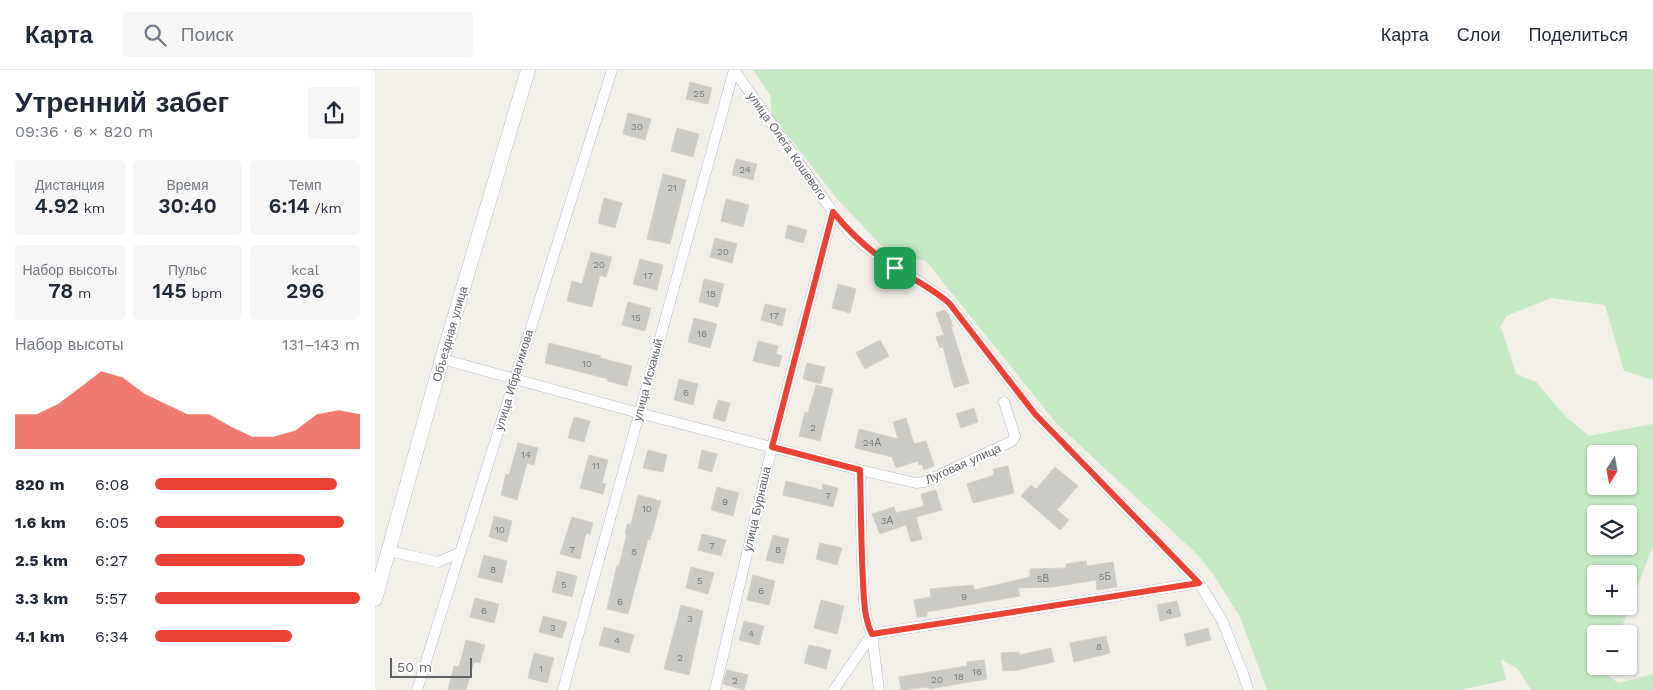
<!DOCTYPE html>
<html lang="ru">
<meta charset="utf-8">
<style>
body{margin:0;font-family:"Work Sans",sans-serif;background:#f6f6f7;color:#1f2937;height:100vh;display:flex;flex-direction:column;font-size:19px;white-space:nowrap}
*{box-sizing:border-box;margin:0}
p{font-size:16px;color:#747a83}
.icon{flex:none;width:28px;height:28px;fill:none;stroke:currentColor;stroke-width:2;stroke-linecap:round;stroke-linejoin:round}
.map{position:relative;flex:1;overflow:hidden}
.drawer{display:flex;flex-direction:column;background:#fff;width:375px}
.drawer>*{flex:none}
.needle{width:32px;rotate:191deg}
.buttons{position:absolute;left:1212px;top:375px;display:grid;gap:10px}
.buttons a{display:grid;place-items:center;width:50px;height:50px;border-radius:5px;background:#fff;box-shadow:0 1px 4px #0004;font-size:25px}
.scale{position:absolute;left:15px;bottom:12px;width:82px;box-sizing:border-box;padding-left:5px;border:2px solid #5f6368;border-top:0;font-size:14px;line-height:18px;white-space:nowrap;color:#5f6368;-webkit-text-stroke:4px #fff;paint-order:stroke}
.pin{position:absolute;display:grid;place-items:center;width:42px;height:42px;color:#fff;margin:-21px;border-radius:10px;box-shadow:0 2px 8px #0006}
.round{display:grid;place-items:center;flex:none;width:52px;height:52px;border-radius:5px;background:#f6f6f7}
.headline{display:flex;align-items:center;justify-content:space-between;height:85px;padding:0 15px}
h1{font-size:28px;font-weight:600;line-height:38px}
.stats{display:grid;grid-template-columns:repeat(3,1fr);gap:8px;height:85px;padding:5px 15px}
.stats div{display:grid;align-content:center;border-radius:5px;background:#f6f6f7;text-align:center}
.stats b{font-size:21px;font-weight:600}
.stats small{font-size:14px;font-weight:400}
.stats p{font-size:14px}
.chart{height:140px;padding:10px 15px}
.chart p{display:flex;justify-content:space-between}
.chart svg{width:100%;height:90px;margin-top:5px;fill:#ea4335;opacity:.7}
ul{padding:0 15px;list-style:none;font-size:16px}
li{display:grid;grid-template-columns:80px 60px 1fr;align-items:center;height:38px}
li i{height:12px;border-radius:6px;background:#ea4335}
header{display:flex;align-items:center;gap:30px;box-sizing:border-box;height:70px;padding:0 25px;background:#fff;border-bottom:1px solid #e0e1e3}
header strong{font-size:24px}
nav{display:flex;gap:28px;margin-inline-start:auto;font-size:18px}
.search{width:350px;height:45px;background:#f6f6f7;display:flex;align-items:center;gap:12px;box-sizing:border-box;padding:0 18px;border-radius:5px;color:#747a83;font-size:19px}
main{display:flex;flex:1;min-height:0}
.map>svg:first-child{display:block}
.green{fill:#c5e8c5;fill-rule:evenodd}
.building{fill:#cccac5;stroke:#d6d1c6}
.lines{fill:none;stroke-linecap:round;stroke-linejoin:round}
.street-casing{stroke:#b5b8bc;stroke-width:11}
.secondary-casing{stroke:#b6babf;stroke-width:15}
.street{stroke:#fff;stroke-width:10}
.secondary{stroke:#fff;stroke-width:14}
.route-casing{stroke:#fff;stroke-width:10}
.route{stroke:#ea4335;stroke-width:6}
.labels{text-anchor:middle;stroke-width:4;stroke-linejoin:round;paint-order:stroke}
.number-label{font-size:10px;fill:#7a7d7f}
.street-label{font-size:12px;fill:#5f6368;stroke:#fff}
</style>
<header>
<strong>Карта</strong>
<div class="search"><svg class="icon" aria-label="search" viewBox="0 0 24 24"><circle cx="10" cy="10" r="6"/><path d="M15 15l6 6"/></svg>Поиск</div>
<nav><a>Карта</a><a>Слои</a><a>Поделиться</a></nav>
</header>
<main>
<section class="drawer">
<div class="headline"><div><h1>Утренний забег</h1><p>09:36 · 6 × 820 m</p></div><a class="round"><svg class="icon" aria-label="share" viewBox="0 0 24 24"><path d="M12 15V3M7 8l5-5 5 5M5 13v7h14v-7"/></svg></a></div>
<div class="stats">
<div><p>Дистанция</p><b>4.92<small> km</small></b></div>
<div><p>Время</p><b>30:40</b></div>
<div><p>Темп</p><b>6:14<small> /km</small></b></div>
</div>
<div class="stats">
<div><p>Набор высоты</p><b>78<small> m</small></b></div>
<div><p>Пульс</p><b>145<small> bpm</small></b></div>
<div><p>kcal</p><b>296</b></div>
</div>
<div class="chart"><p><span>Набор высоты</span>131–143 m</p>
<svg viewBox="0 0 160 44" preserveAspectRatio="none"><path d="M0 44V27L10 27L20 22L30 14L40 6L50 9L60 17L70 22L80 27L90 27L100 33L110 38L120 38L130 35L140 27L150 25L160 27V44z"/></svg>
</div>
<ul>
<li><b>820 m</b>6:08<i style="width:89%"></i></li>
<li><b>1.6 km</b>6:05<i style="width:92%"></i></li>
<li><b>2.5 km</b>6:27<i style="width:73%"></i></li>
<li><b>3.3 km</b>5:57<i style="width:100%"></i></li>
<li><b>4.1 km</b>6:34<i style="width:67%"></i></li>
</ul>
</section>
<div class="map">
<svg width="1278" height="620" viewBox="0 0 1278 620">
<rect width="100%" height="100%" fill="#f1efe8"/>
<path class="green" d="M378 0H1278V310L1249 301 1230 235 1176 228 1131 246 1125 258 1127 260 1141 304 1161 312 1191 347 1214 366 1278 354V476L1244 564H1221L1220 596 1243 613 1278 604V620H1156L1143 599 1126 589 1131 610 1085 620H892L865 547 838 504 822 484 682 354 551 191 524 185 505 174 463 130 397 45 395 25ZM1221 384H1254V416H1221ZM1221 444H1254V476H1221ZM1221 504H1254V536H1221Z"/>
<path class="building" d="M315 12 337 18 333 34 311 29Z
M253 43 276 49 270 70 248 64Z
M302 58 324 64 318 87 296 81Z
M361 89 382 94 378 110 357 105Z
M288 104 311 110 295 174 272 169Z
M229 128 247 133 240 158 223 153Z
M351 129 374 135 368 157 346 151Z
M413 155 432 160 428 173 410 168Z
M340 168 362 174 357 193 335 187Z
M216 182 237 187 231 207 225 205 217 237 192 231 197 211 207 214Z
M265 189 288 195 282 220 258 214Z
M329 209 349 214 343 237 324 232Z
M463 214 481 219 475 243 457 238Z
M253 232 276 238 270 261 247 255Z
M390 234 411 239 407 256 386 250Z
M570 240 574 245 578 256H576L594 313 579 318 568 277 565 278 561 267 569 265 561 243Z
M319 248 342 254 335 278 313 272Z
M505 270 514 286 490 299 481 283Z
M383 271 403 276 401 284 407 286 404 297 378 291Z
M174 273 226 286 225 288 257 296 252 316 232 311 233 309 170 293Z
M432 293 450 297 446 314 428 309Z
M304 309 323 314 318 335 299 330Z
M441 315 458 319 445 371 424 366 430 342 433 343Z
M343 330 355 333 350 352 338 348Z
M599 338 603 352 586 358 581 344Z
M199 347 215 351 209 372 193 368Z
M531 348 539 374 551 371 559 396 549 400 547 394 544 395 543 391 521 398 517 387 480 378 484 359 523 369 518 352Z
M143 373 163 378 159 395 152 393 142 430 126 425 131 404 134 405Z
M273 380 292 385 288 402 268 398Z
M327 380 342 384 337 402 323 398Z
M214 385 233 390 227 413 231 414 228 424 205 418Z
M633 396 639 423 598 433 592 414 619 405 618 399Z
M680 397 703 416 682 440 694 450 685 460 646 426 656 415 661 419Z
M411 411 447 420 448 414 463 418 458 437 408 425Z
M342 417 364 423 358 446 336 440Z
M561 420 567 440 541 447 547 469 536 472 531 455 505 464 497 444 519 437 521 443 549 436 546 424Z
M263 425 286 431 275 470 273 469 253 544 232 539 242 495 244 496 252 464H250L252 454H256Z
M119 446 137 451 132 472 114 467Z
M197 447 218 453 215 464 211 463 205 489 185 484Z
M327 464 351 470 346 486 323 480Z
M398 465 414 469 408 494 391 490Z
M445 473 467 478 462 495 441 489Z
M109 485 132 491 127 513 103 507Z
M711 491 712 496 738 492 742 517 722 520 721 510 678 517 643 518 645 526 552 542V546L542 547 539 530 556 527 555 519 598 515 599 520 655 507V499L691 498V494Z
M316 497 339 503 333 524 311 518Z
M182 501 202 506 197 527 177 522Z
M378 505 400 511 394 535 372 530Z
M100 528 124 534 119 553 95 547Z
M446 530 469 536 462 564 439 558Z
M802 531 806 546 785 551 782 535Z
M306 535 328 541 314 605 289 599Z
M168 546 192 552 187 568 164 562Z
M369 551 389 556 384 575 364 570Z
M229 557 259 565 254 583 224 575Z
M833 558 836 570 812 576 809 564Z
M731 566 735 583 699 592 695 573Z
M91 570 110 575 105 593 99 592 91 620H73L79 596 84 597Z
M434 575 456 580 451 599 429 593Z
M676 578 679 592 642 600 628 601 626 583 644 582V585Z
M159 583 179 588 172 613 153 608Z
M609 590 612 609 554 619V617L526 620 524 607 592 596V592Z
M352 600 373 605 369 620 348 614Z"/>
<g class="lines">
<defs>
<path id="street" d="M359 0C384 36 409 71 434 107 447 126 460 148 477 165 506 193 544 207 574 233L660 344 824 513 847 550 869 606 873 620
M67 289 264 343 485 400 541 413 549 412 637 371 640 366 629 332
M485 400C486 437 486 475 488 512 489 530 489 548 497 564L824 513
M14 481 63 492 84 483
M42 620 237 0
M188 620 359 0
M340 620 397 377 458 142
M459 620 497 564 504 620"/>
<path id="secondary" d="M0 529 67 289 153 0"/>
</defs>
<use href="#street" class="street-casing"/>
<use href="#secondary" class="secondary-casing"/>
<use href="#street" class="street"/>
<use href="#secondary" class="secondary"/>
</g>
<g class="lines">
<defs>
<path id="route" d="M458 142C476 164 494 181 519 197 537 209 557 218 574 233L660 344 824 513 497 564C489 548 489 530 488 512 486 475 486 437 485 400L397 377Z"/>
</defs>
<use href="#route" class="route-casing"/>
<use href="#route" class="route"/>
</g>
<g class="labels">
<g class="number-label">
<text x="324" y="27">25</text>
<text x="262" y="60">30</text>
<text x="370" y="103">24</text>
<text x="297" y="121">21</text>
<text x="348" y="185">20</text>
<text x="224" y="198">20</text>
<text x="273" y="209">17</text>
<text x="336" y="227">18</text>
<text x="399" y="249">17</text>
<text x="261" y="251">15</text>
<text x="327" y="267">16</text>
<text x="212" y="297">10</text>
<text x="311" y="326">6</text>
<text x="438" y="361">2</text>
<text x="497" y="376">24А</text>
<text x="151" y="388">14</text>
<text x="221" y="399">11</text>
<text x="453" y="429">7</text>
<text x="350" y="435">9</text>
<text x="272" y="442">10</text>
<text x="512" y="454">3А</text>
<text x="125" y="463">10</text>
<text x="337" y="479">7</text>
<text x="197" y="483">7</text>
<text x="403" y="483">8</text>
<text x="259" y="485">8</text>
<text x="118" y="503">8</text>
<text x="730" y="510">5Б</text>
<text x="668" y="512">5В</text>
<text x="325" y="514">5</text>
<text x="189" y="518">5</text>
<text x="386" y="524">6</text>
<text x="589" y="530">9</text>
<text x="245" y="535">6</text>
<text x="109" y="544">6</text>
<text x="794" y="545">4</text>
<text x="315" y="552">3</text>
<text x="178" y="561">3</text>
<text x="376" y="567">4</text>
<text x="242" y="574">4</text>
<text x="724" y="580">8</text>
<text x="305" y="591">2</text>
<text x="166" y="602">1</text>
<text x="602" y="605">16</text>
<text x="584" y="610">18</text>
<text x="562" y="613">20</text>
<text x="360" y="614">2</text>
</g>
<g class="street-label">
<text transform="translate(412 76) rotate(55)" y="4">улица Олега Кошевого</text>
<text transform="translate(75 264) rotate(-74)" y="4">Объездная улица</text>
<text transform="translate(139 310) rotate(-73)" y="4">улица Ибрагимова</text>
<text transform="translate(273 310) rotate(-75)" y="4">улица Исхакый</text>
<text transform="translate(588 394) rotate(-24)" y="4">Луговая улица</text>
<text transform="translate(382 439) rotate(-77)" y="4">улица Бурнаша</text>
</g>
</g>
</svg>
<div class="buttons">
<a><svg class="needle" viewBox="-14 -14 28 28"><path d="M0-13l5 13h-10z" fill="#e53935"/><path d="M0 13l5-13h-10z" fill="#747a83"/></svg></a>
<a><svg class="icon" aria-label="layers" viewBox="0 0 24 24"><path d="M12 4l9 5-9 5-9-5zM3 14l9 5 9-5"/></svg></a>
<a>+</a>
<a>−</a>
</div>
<div class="scale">50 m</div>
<div class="pin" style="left:520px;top:198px;background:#1e9e55"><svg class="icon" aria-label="arrive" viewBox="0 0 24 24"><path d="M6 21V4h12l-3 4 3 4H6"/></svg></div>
</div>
</main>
